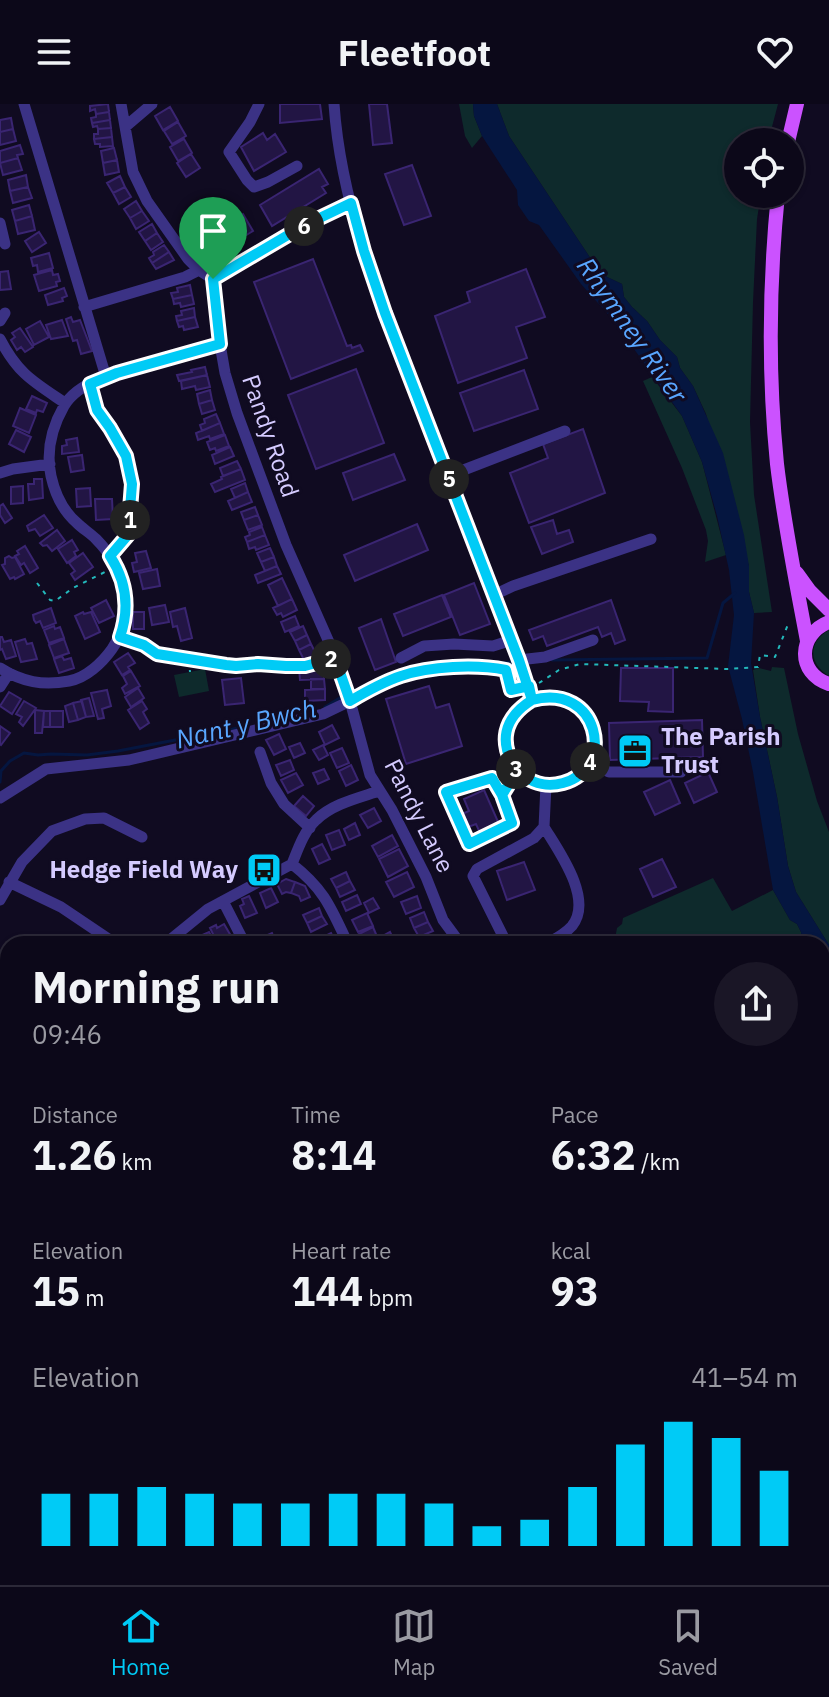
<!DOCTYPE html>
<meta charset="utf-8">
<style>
body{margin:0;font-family:"IBM Plex Sans",sans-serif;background:#1a1626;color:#f1f3f6;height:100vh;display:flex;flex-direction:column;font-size:30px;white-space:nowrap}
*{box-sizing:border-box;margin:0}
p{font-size:26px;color:#9a9aa2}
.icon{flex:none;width:44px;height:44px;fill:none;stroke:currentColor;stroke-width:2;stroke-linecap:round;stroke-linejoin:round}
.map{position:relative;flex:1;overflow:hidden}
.details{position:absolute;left:0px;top:832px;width:830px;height:650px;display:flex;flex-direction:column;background:#0c0819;border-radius:24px 24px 0 0;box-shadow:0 2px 6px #0004,0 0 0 2px #2c2938}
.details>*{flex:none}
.fabs{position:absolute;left:724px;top:24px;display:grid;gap:16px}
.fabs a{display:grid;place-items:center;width:80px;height:80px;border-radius:50%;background:#0c0819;box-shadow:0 2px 6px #0004,0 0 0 2px #2c2938;font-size:40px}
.pin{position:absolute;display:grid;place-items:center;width:68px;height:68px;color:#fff;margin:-82px -34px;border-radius:50% 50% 50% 0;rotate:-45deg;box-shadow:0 0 8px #0007}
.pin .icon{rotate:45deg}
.km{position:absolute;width:40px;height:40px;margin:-20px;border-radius:50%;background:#222;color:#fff;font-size:22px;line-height:40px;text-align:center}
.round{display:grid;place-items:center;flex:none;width:84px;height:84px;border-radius:42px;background:#1a1626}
.summary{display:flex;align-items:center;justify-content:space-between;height:136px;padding:0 32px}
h1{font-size:44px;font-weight:700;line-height:60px}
.figures{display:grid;grid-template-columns:repeat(3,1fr);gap:12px;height:136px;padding:8px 32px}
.figures div{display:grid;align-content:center}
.figures b{font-size:40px;font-weight:700}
.figures small{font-size:22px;font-weight:400}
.figures p{font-size:22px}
.chart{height:224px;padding:16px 32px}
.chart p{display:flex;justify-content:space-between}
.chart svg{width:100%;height:144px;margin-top:8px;stroke:#00cbf6;stroke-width:6}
header{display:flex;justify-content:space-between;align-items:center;height:104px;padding:0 32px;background:#0c0819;font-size:36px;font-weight:700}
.menu{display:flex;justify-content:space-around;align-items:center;height:112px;border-top:2px solid #2c2938;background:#0c0819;font-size:22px;color:#9a9aa2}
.menu a{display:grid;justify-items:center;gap:4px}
.menu .on{color:#00cbf6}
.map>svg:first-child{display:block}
.green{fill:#0e2a2c}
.water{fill:#051640}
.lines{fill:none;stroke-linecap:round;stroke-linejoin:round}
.stream{stroke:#051640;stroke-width:3}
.building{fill:#221544;stroke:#3a2572;stroke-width:2}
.path{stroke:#23b9bc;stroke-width:2;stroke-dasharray:4 6;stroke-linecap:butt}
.minor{stroke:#3b3285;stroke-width:11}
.major{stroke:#cb52ff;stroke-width:14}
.route-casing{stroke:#fff;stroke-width:16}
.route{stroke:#00cbf6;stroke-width:10}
.labels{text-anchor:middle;stroke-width:6;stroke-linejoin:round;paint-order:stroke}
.street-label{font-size:24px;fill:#d5cbff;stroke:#100b21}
.poi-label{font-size:24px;font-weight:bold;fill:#d5cbff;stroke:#100b21;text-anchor:start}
.water-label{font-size:26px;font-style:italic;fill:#59a6ff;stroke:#100b21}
</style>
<header><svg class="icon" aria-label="menu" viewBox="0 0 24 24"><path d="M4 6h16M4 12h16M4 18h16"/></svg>Fleetfoot<svg class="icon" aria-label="heart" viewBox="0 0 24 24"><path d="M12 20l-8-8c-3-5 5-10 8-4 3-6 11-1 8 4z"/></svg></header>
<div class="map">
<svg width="829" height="1481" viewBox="0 0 829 1481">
<rect width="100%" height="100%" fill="#100b21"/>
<path class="green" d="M459 0H473L474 12 482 32 472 44 465 32Z
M497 0H778L768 38H738V90H761L757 115 753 198 750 318 754 391 772 508 754 509 749 488V462L706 310 693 282 680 264 677 253 660 236 647 217 632 203 624 193 622 180 607 173 593 158 509 32Z
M652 273 682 312 702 358 726 451 705 458 708 437 706 426 682 364 643 277Z
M829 526V572C808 559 808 538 829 526Z
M772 563 784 564 798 630 817 697 829 728V841L796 788 788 762 777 693 760 613 753 566 759 564 771 567Z
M205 565 209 587 179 593 174 571Z
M713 774 732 807 773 786 790 816 797 820 801 828 803 840H614L617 824 622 820 623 814Z
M822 870 829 881V1323L822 1329Z
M0 1145 8 1149V1474H342L345 1481H0Z
M829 1436V1481H798L802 1474H822V1443Z
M377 1474H632L634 1481H379Z
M644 1474H755L751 1481H646Z"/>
<path class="water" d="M473 0H497L509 32 593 158 607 173 622 180 624 193 632 203 647 217 660 236 677 253 680 264 693 282 723 349 744 431 749 462V488L754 509 751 559 760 613 777 693 788 762 796 788 829 841V881L822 870V840H803L801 828 797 820 790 816 773 786 753 668 742 615 728 562 734 511 729 466 717 412 702 358 682 312 614 217 581 180 539 121 529 117 518 101 517 86 482 32 474 12Z"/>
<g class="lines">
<path class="stream" d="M552 556 707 554 723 499 735 489
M350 589 402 567 434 560 517 558
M325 603 343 592
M0 678 1 667 10 657 24 649 38 651 51 650 87 651 118 647 248 622"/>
</g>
<path class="building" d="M108 0 109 8 96 10 95 5 90 7V2Z
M280 0H320L322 15 280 19Z
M369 0H387L392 39 373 41Z
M170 3 178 17 163 26 155 12Z
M109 8 110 16 92 19 91 14 96 13V10Z
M11 14 13 25 0 28V16Z
M110 16 111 24 98 25 97 22 93 23 92 19Z
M178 18 186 32 172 40 164 27Z
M111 24 112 33 94 35V30H98V25Z
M13 25 16 37 0 41V28Z
M263 29 267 36 275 30 286 48 254 67 241 43Z
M112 33 113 42 100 43V40H95L94 35Z
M184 35 192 49 178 57 170 43Z
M20 41 23 50 17 51 18 54 0 59V47Z
M114 44 117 56 103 59 101 47Z
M191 50 200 64 186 73 177 59Z
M18 54 22 66 3 71 0 59Z
M117 56 119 68 105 71 103 59Z
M412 61 431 112 404 121 385 70Z
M319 65 328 80 322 83 326 89 272 122 260 101Z
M26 71 28 83 10 87 8 76Z
M120 72 125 83 113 89 107 79Z
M28 83 32 94 13 99 10 87Z
M125 83 131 93 119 100 113 89Z
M136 97 142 107 130 114 124 105Z
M29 101 32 112 15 117 12 106Z
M142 107 149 117 136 125 130 114Z
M243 110 253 127 225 144 214 126Z
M32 112 35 126 18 130 15 117Z
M152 120 157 129 145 137 139 128Z
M39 128 46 139 32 148 25 137Z
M157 129 163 138 151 146 145 137Z
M164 141 169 148 152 159 149 154 154 151 153 148Z
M169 148 174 156 156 165 152 159Z
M49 149 53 164 38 168 37 161 33 162 31 154Z
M313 155 347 242 351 241 352 244 360 241 363 247 291 275 254 178Z
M526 165 545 213 516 223 527 254 458 279 435 212 470 198 467 188Z
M52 166 53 171 58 170 60 177 56 178 57 182 39 187 34 171Z
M8 167 11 185 0 186V168Z
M190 181 192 191 173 195 171 189 178 188 177 184Z
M64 184 67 192 62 194 63 197 48 201 45 191Z
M192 191 194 200 181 203 180 199 174 200 173 195Z
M194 204 195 213 177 217 176 212 182 211 181 207Z
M71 213 73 218 80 216 92 247 81 250 77 236 73 237 66 215Z
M195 213 198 223 184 226 183 222 179 223 177 217Z
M62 216 68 232 51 235 46 221Z
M40 217 49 233 34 241 26 225Z
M20 224 33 243 25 248 21 243 17 246 11 236 15 233 12 229Z
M205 263 207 271 179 277 177 271 192 268 191 266Z
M356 265 384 339 316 365 288 291Z
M524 266 538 305 474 327 460 289Z
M207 271 210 283 196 286 195 282 182 285 181 277Z
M210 286 212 296 199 300 197 290Z
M32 292 47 299 43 308 37 306 36 309 26 305Z
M212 296 215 306 202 310 199 300Z
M20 304 36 311 29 329 13 322Z
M216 310 220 319 202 327 200 321 205 319 204 315Z
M220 319 224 330 210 335 209 332 198 336 196 329Z
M583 325 605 389 529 419 510 369 548 354 543 340Z
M16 326 31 333 24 348 9 340Z
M225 331 229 342 216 347 215 344 210 346 207 338Z
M77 334 79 348 62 350V342L67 341 66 336Z
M230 343 234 352 215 360 212 351Z
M394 350 405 376 353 396 343 369Z
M82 351 84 366 71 368 68 353Z
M237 357 241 365 223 372 220 364Z
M241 365 245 376 215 388 211 380 222 375 221 373Z
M34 375H42L43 394 29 396 28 380H34Z
M245 379 248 388 235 394 231 385Z
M23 382V399L11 400V383Z
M90 384 91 402 77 403 76 385Z
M248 388 252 398 232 406 228 397Z
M95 395H112L113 415 96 416Z
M3 400 12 414 5 419 0 411V402Z
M255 403 258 411 244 416 241 408Z
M44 411 53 424 40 432 35 425 29 427 27 422Z
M258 411 262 421 248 426 244 416Z
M553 416 557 430 569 426 573 438 542 450 531 423Z
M417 420 428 446 355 477 344 451Z
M262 423 265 431 247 438 245 433 250 431 249 428Z
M57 426 65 437 52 447 47 441 43 442 40 439Z
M265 431 269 441 256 446 255 443 249 445 247 438Z
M72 436 78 446 74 448 76 452 67 459 58 445Z
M25 442 38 464 30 469 24 459 21 461 15 452 19 450 17 447Z
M270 444 274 453 261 458 257 449Z
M146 447 151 464 134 468 132 459 137 458 135 449Z
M83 449 93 463 75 476 71 470 75 467 69 459Z
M9 452 12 454 15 453 24 470 15 475 14 473 10 475 2 461 5 460V454Z
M274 453 277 462 265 467 261 458Z
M277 462 281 470 258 479 255 471Z
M157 465 160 482 143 485 139 469Z
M282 474 292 495 278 502 268 481Z
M474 479 490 520 460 531 444 491Z
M442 491 451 513 403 532 394 510Z
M292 495 297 506 283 513 281 509 277 511 273 504Z
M106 496 114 512 99 519 91 504Z
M611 496 625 536 615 540 611 529 602 533 598 523 547 542 543 532 533 536 529 526Z
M165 501 169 518 152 521 149 504Z
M51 504 56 519 43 524 40 517 36 519 34 516 33 511Z
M185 504 192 534 181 537 177 522 173 523 170 508Z
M83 508 84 510 91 508 100 528 85 535 75 512Z
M133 508H144V525H133Z
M295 512 299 522 285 528 281 518Z
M381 515 396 558 375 566 359 524Z
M54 522 55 525 60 523 64 534 49 539 44 526Z
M303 522 307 531 295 537 290 528Z
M307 531 311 540 299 546 295 537Z
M0 533H2L4 538 11 536 16 552 6 555 2 545 0 546Z
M25 535 27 540 32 539 37 555 21 558 15 538Z
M64 535 69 549 54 554 49 541Z
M311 540 317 552 305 558 299 546Z
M128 549 135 559 128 563 130 566 122 571 114 558Z
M62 552 64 556 71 554 74 564 59 569 54 555Z
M324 563V575L300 576 299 564Z
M621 564H673V608L648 607 649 598 620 597Z
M131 567 140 582 125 590 122 584 127 580 123 572Z
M241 574 244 599 225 601 222 576Z
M311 575H324L325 585H311Z
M429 582 436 604 449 600 462 642 406 660 386 595Z
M138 584 144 594 131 603 125 593Z
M325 585V596L305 597V586Z
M107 586 111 602 102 605 104 614 98 615 91 589Z
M9 588 21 595 12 610 0 602Z
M89 594 94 612 86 613 81 596Z
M24 597 36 604 23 622 19 618 22 613 16 610Z
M82 597 86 613 78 616 73 599Z
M142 597 147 605 143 608 149 619 140 625 128 606Z
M73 599 78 616 69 618 65 602Z
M35 606 44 607 42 629H35Z
M44 607H50V623H43Z
M50 607H63V623H50Z
M702 616 703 653 610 656 609 619Z
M332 621 339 634 325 641 319 628Z
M0 622 10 629 1 641 0 640Z
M279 630 286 645 274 651 266 636Z
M300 639 305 649 294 654 289 643Z
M323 641 328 651 319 656 313 646Z
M342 644 349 659 337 664 330 649Z
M290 656 294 666 281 672 276 661Z
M351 661 358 676 346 682 339 667Z
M324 665 329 675 318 680 313 669Z
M708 668 717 688 694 699 685 679Z
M296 669 303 681 288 689 281 676Z
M670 676 680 699 655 711 644 688Z
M484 686 499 720 480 729 476 720 468 723 462 710 469 707 464 695Z
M303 692 314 702 306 712 294 702Z
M374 704 381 717 368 724 360 711Z
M355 719 360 731 349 736 344 725Z
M339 726 345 741 332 746 326 731Z
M392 731 398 742 378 753 372 742Z
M322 740 330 755 319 760 312 745Z
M399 745 408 762 388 773 379 755Z
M662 755 676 783 653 793 640 765Z
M524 758 535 786 507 796 497 767Z
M346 768 350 777 336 784 331 775Z
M407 768 414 783 394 793 386 778Z
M286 775 295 778 291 789 286 788 282 790 277 780Z
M350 777 355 786 340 793 336 784Z
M295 778 305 782 310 793 301 797 299 792 291 789Z
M271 784 278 798 266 804 260 789Z
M357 791 361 800 346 807 342 798Z
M249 792 257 809 245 814 240 802 244 800 242 795Z
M417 792 421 804 406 810 401 798Z
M373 794 379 804 369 809 364 799Z
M319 804 322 812 307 819 303 811Z
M424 808 428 818 414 824 410 814Z
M367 809 373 822 358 828 352 816Z
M322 812 327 820 311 828 307 819Z
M428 818 433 827 419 833 414 824Z
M224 820 231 832 218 840 210 824 216 821 217 824Z
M373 823 378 835 364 840 359 830Z
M209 828 215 840H195L193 835Z
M390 828 395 839 384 840 381 833Z
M272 829 275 837 268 840H258L256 836Z
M331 829 335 838 331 840H317L315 837Z"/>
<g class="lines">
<path class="path" d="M92 290 97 306 126 352 132 380 128 431 119 442
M37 479 50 496 55 497 73 484 105 468
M132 536 157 550 213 558
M189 556 190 568
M539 579 559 566 580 560 727 565 758 563 760 551 775 553 789 518
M360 591C403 567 457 555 506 566L511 586 517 585
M0 1133 8 1137
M0 1204 8 1203
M744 1481 747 1474"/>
<path class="minor" d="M24 0 106 273
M121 0 133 68 147 97 188 155 199 166 213 175
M259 0 250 18 229 48 247 76 254 83 268 78 297 62
M334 0C341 102 381 199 418 293 451 381 486 468 519 556L532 596
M125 23 152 0
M0 119 5 140
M213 175 220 240 225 269 237 309 286 441 332 545 350 597 370 671 392 706 426 773 443 816 457 835 464 840
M213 175 305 121 351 99
M84 203 185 173 199 166
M0 217 5 209
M0 235C18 270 34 278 65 299
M0 369 13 365 50 360
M448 372 565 327
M494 491 513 482 651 435
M401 554 424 542 454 540 493 542 512 536
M519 556 545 553 593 536
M226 561 236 562 258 560 286 562H305L335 554
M0 564C22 578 43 582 69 577 86 574 102 559 112 545 137 509 125 464 96 435 90 429 83 425 77 419 63 407 55 390 51 372 46 348 52 323 64 302 81 273 131 265 161 257 181 251 200 245 220 240
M0 583 9 569
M505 637a45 45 0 1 1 90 0a45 45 0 1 1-90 0Z
M260 648 271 679 284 700 310 724
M589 659 609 668H681
M492 674 502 691 512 719 469 740 446 688Z
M502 691 517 667
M0 694 46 665 129 656 323 610 350 597
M544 723C558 746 594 795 572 822 565 830 555 835 546 840
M292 760C298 745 304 727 316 716 332 700 358 694 379 687
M292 760C325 786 331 804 348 840
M9 778 61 803 116 840
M0 796 22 758 52 727 85 715 104 714 142 733
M223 797 245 840
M165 840 208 805 292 760
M510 840H507L473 772 477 765 534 734 544 723 546 681
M0 877 8 882
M636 1474 639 1481"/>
<path class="major" d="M788 38 797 0
M778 90C769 180 768 270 777 360 784 419 796 478 807 537
M797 469 810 487 829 506
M829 518C798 530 796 569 829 580"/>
</g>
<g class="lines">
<defs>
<path id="route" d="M213 175 220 240 117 269 90 280 97 306 110 324 126 352 132 380 128 431 110 452C127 478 130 504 120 533L144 541 157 550 226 561 236 562 258 560 286 562H305L335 554 350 597C367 587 383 578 401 572 430 562 476 560 506 566L511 586 529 582 532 596C503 614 498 639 517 667L502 691 512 719 469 740 446 688 492 674 502 691 517 667C531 679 545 684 563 679 617 664 599 578 532 596L519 556 385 209 364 147 351 99 305 121 213 175"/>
</defs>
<use href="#route" class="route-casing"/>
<use href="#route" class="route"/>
</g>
<defs>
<symbol id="office-square" viewBox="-11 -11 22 22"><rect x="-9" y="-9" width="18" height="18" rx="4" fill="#00cbf6" stroke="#100b21"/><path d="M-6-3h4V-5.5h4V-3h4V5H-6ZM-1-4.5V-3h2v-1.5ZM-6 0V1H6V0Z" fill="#111"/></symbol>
<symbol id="bus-square" viewBox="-11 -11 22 22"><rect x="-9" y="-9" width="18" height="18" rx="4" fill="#00cbf6" stroke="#100b21"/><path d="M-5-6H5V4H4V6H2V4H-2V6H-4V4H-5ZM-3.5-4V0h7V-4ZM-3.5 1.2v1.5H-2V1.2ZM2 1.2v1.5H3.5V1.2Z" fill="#111"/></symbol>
</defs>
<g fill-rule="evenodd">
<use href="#office-square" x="615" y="627" width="40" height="40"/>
<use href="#bus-square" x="244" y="746" width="40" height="40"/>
</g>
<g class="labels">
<g class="street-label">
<text transform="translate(270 332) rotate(71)" y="8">Pandy Road</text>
<text transform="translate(419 712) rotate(63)" y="8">Pandy Lane</text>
</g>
<g class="poi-label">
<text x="661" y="641">The Parish<tspan x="661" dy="28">Trust</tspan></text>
<text x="238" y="774" text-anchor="end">Hedge Field Way</text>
</g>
<g class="water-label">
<text transform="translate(632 226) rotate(55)" y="9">Rhymney River</text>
<text transform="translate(246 620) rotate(-13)" y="9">Nant y Bwch</text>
</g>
</g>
</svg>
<div class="fabs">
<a><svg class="icon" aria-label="locate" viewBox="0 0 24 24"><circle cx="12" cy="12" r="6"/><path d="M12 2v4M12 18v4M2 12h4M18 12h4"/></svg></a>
</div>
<div class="pin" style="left:213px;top:175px;background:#1e9e55"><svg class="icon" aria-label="arrive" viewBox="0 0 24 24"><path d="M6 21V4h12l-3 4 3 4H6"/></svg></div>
<b class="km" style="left:130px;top:416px">1</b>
<b class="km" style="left:331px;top:555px">2</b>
<b class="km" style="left:516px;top:665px">3</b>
<b class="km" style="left:590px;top:658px">4</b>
<b class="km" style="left:449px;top:375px">5</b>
<b class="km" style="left:304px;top:122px">6</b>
<section class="details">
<div class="summary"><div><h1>Morning run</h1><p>09:46</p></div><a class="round"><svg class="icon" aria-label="share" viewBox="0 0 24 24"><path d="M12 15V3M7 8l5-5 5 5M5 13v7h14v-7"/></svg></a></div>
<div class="figures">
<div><p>Distance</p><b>1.26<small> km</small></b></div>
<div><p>Time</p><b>8:14</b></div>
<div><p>Pace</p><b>6:32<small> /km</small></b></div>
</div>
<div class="figures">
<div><p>Elevation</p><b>15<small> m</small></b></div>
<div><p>Heart rate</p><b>144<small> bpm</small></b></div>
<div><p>kcal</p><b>93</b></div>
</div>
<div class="chart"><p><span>Elevation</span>41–54 m</p>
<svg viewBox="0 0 160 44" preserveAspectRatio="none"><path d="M5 44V28M15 44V28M25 44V26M35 44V28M45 44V31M55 44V31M65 44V28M75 44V28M85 44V31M95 44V38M105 44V36M115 44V26M125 44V13M135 44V6M145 44V11M155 44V21"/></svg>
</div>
</section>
</div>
<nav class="menu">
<a class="on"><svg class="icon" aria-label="home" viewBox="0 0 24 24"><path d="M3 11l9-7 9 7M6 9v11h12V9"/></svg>Home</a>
<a><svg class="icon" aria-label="map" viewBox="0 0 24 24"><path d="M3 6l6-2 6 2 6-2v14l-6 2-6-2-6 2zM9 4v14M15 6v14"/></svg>Map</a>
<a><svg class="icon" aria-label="saved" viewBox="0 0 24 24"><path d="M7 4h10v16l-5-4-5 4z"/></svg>Saved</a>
</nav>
